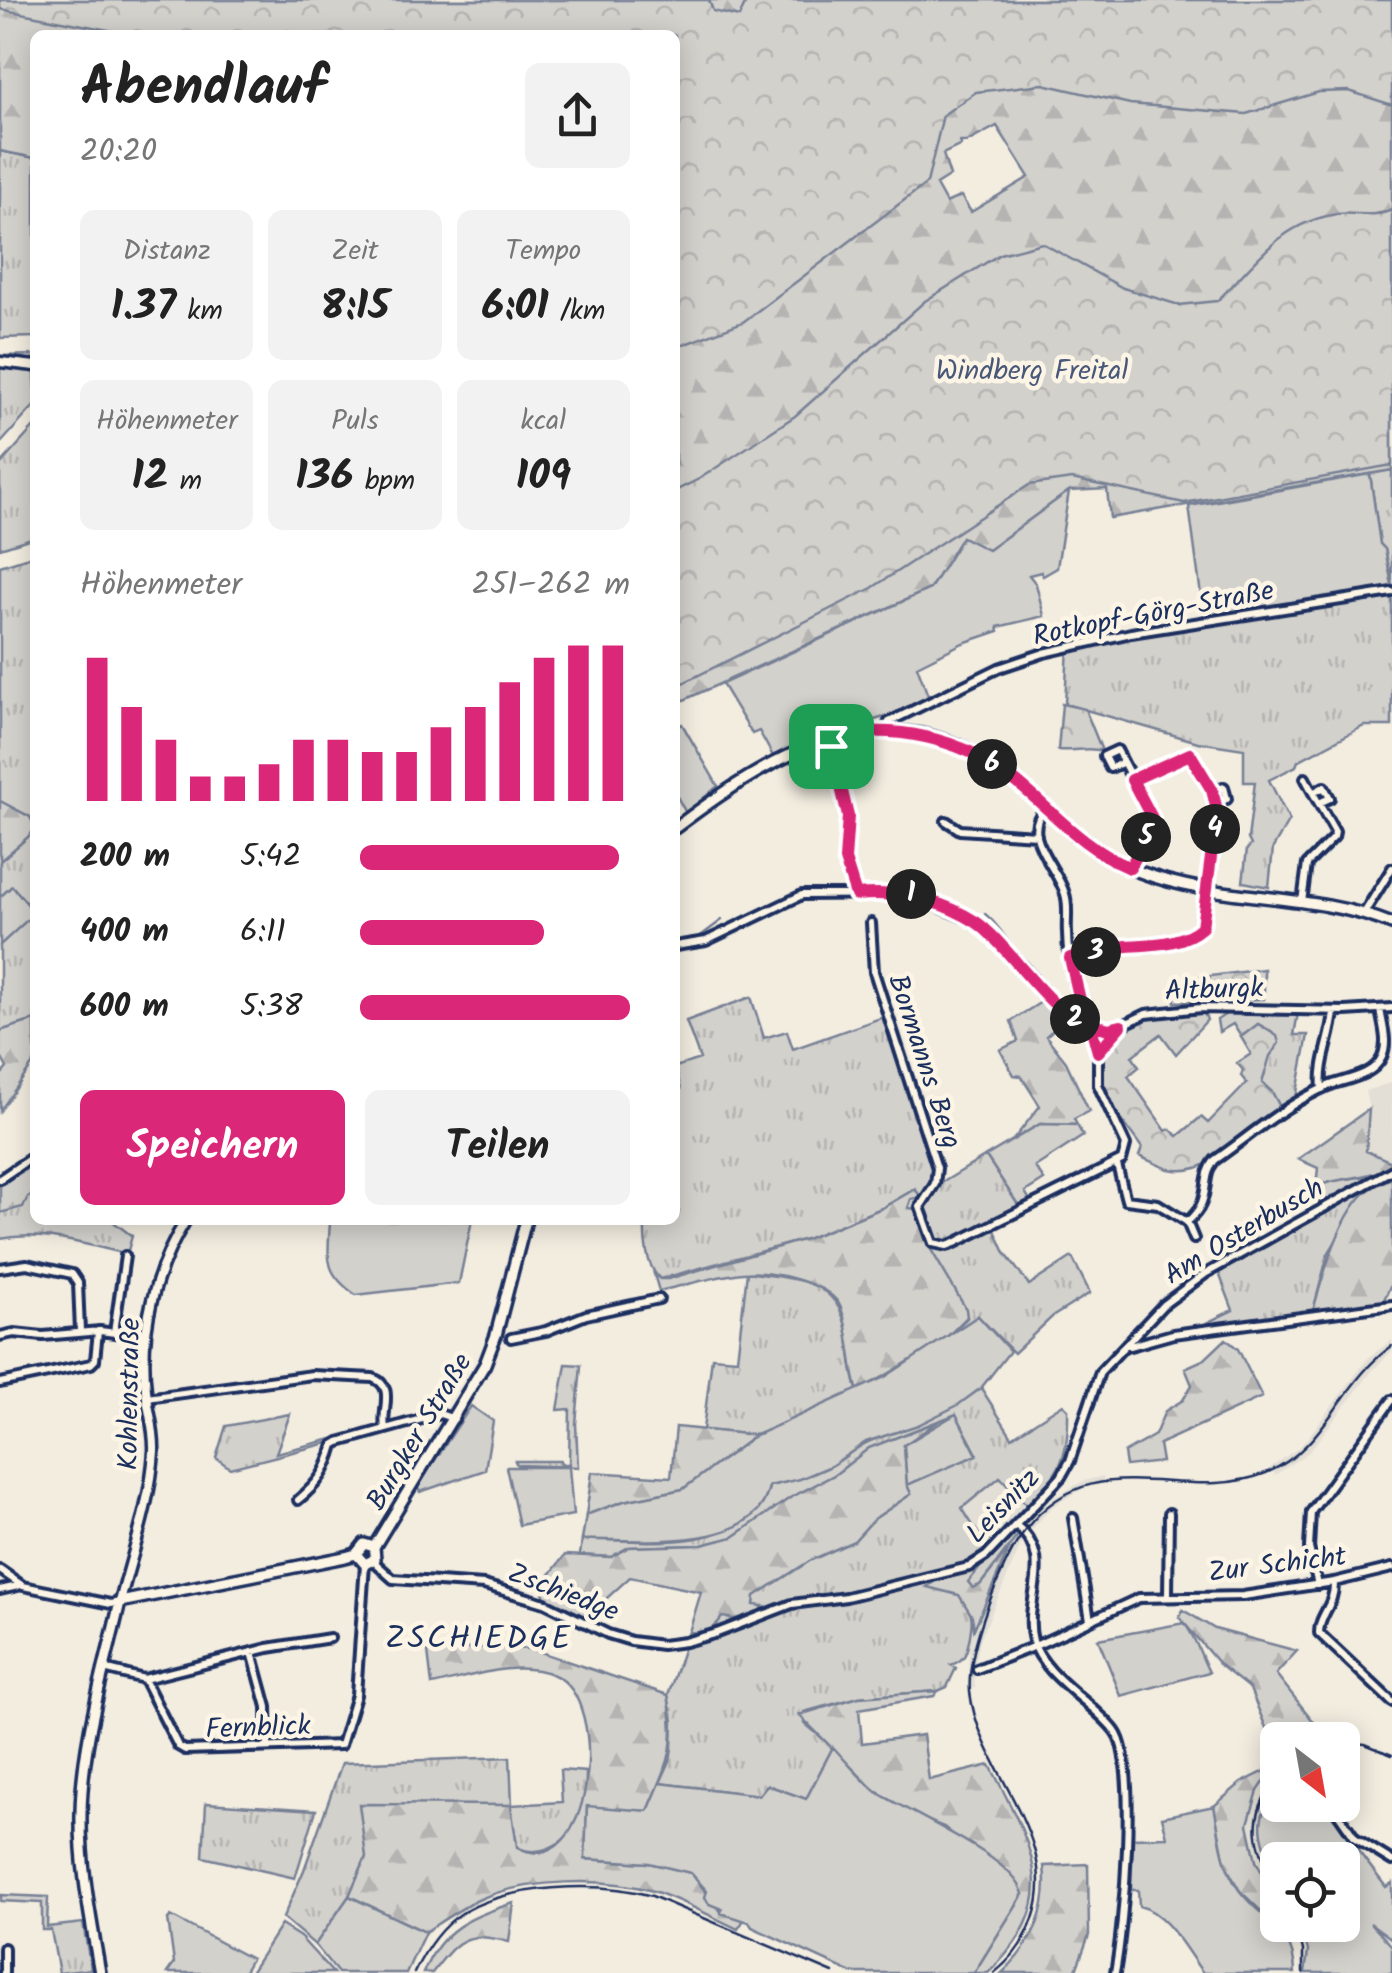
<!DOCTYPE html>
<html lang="de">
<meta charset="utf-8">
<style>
body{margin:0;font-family:Kalam,sans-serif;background:#f2f2f2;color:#222;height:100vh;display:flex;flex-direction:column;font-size:38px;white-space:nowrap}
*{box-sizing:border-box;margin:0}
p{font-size:32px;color:#767676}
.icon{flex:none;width:55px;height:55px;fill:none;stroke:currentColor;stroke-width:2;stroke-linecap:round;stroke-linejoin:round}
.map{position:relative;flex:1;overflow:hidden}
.sheet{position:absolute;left:30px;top:30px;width:650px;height:1195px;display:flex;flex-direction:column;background:#fff;border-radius:15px;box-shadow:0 5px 25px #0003}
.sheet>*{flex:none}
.needle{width:65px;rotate:149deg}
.buttons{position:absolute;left:1260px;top:1722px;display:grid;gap:20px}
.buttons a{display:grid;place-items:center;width:100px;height:100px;border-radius:15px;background:#fff;box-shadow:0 5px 25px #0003;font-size:50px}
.pin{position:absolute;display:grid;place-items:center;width:85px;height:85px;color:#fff;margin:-42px;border-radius:20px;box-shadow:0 5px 15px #0006}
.km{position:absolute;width:50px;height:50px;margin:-25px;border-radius:50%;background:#222;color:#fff;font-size:28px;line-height:50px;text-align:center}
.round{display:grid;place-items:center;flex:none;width:105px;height:105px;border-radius:15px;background:#f2f2f2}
.overview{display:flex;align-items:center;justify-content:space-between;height:170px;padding:0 50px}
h1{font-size:55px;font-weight:800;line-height:75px}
.figures{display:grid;grid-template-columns:repeat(3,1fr);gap:15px;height:170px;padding:10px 50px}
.figures div{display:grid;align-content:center;border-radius:15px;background:#f2f2f2;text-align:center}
.figures b{font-size:42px;font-weight:800}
.figures small{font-size:28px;font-weight:400}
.figures p{font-size:28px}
.chart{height:280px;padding:20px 50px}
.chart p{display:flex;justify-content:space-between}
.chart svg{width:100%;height:180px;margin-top:10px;stroke:#db2777;stroke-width:6}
.button{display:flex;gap:20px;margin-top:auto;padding:20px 50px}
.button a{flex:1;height:115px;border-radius:15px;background:#db2777;color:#fff;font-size:40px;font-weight:800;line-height:115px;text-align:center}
.button a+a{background:#f2f2f2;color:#222}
ul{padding:0 50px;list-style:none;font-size:32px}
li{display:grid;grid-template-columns:160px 120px 1fr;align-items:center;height:75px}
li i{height:25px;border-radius:12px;background:#db2777}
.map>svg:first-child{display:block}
.built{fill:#e3dfd6}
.grass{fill:url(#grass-tufts);stroke:#778095;stroke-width:2.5}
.forest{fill:url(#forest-firs);stroke:#778095;stroke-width:2.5;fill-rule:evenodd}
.park{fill:url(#park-crowns);stroke:#778095;stroke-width:2.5}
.garden{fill:#d3d1cc;stroke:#778095;stroke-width:2.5}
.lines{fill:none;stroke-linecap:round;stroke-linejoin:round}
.stream{stroke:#707a91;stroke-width:2.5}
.minor-casing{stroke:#1b2f5e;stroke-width:14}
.tertiary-casing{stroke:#1b2f5e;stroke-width:15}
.secondary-casing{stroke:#1b2f5e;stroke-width:16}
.minor{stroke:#fcf5e5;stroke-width:6}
.tertiary{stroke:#fcf5e5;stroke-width:8}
.secondary{stroke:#fcf5e5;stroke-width:9}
.rail{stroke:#1b2f5e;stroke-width:2.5}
.route-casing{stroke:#fff;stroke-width:20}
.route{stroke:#db2777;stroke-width:12}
.labels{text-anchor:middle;stroke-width:9;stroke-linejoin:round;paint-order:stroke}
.park-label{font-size:28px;fill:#49587a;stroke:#fcf5e5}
.street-label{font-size:28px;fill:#1b2f5e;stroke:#fcf5e5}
.quarter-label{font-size:32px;letter-spacing:2.5px;fill:#1b2f5e;stroke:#fcf5e5}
</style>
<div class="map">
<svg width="1392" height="1973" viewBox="0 0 1392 1973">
<defs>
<pattern id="grass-tufts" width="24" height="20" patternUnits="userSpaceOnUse" patternTransform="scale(2.5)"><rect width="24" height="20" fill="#d3d1cc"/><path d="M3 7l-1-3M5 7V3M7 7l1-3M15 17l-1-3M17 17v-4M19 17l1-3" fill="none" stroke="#b5b4b2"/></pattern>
<pattern id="forest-firs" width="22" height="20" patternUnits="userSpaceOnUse" patternTransform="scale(2.5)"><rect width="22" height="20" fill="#d3d1cc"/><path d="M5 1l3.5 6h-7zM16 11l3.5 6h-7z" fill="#b5b4b2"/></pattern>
<pattern id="park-crowns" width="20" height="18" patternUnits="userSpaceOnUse" patternTransform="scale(2.5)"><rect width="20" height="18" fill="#d3d1cc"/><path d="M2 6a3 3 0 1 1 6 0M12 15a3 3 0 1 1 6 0" fill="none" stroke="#b5b4b2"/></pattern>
</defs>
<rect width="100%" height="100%" fill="#f3ede0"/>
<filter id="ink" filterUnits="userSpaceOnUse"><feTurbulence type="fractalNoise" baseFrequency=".01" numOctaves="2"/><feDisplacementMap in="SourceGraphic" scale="20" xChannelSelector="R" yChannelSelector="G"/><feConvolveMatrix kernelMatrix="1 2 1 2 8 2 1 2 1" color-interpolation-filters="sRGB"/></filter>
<g filter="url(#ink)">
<path class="built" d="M1392 1082V1162L1366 1151 1369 1109 1365 1091Z
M1392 1340V1351L1372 1371 1309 1452 1275 1475 1271 1467 1302 1445 1369 1357Z
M1103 1476 1104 1483 1086 1487 1053 1506 1024 1538 980 1640 974 1672 975 1688 968 1689 969 1641 1009 1549 1028 1522 1055 1497 1083 1481Z
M1000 1477 1027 1505 987 1549 961 1509Z
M1277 1763V1793L1267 1802 1260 1829 1277 1875V1900L1256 1861 1248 1823 1258 1791Z"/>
<path class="grass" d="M0 151 35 158V337L0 338Z
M35 355V358L18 363 35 366V405L0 444V356Z
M35 426V537L0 548V465Z
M1392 470V581L1385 549 1380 544 1370 474Z
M35 555V1020L0 1031V945L35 912 12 886 0 897V861L28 837 30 817 0 801V566Z
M1392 585V726H1364L1298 761 1296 766 1269 780 1289 820 1273 848 1269 887 1243 882 1247 849 1251 845 1248 839 1255 782H1244V749L1198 742 1065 704 1068 646 1142 627 1386 589Z
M751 997 764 1038 787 1031 793 1049 886 1016 920 1130 940 1184 986 1156 1019 1206 991 1221 1005 1253 1029 1285 1072 1257 1090 1293 1052 1317 1014 1353 978 1316 943 1341 967 1318 930 1249 916 1210 908 1208 915 1189 882 1208 806 1239 660 1279C646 1266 644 1239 645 1220H675V1092L681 1089 675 1067 700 1059 686 1021Z
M1229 1012 1298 1013 1294 1035H1308L1295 1103 1285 1108 1280 1107 1272 1092 1262 1083 1269 1056 1276 1049 1271 1031 1258 1024 1241 1037 1233 1024 1219 1032 1217 1020Z
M1375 1175 1354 1195 1367 1190 1328 1254 1313 1311 1206 1326V1323L1233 1310 1219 1273 1321 1213 1316 1186 1331 1181Z
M35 1193V1220H111L132 1236 127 1254C86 1245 43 1230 0 1239V1213Z
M747 1272C797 1280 840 1277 848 1337 851 1357 851 1373 858 1392L756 1435 703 1430 712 1357 737 1359Z
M566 1364 581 1365 576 1424 578 1467 517 1465 515 1461H560L561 1464H569L570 1409 558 1410Z
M981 1388 1012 1437 1063 1404 1068 1409C1069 1457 1062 1471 1027 1505L1000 1477 962 1508 987 1548 1009 1526 1018 1535 980 1585 973 1589 968 1582 976 1571 935 1581 929 1587 959 1595C975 1616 973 1618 969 1641 966 1654 965 1660 951 1665L956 1668 947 1687 938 1691 859 1697 804 1712V1723L833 1747 806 1799 767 1785 759 1795 660 1783 670 1761 672 1748 673 1721 668 1695 689 1632 699 1634 722 1617 754 1605V1596L811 1560 854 1541 874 1519 911 1494 907 1485 977 1454 956 1414 869 1448 836 1474 790 1498 734 1537 702 1545 629 1547 611 1557 580 1555 582 1540C637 1538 709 1554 753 1511 761 1502 767 1498 769 1486 790 1482 809 1477 829 1467 843 1460 854 1448 868 1442 912 1422 940 1419 981 1388Z
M290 1414 276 1453 332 1439V1442L230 1468 216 1458 226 1426Z
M510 1757 512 1805 562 1802 560 1770 586 1772C586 1787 585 1807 578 1821 568 1843 539 1859 517 1847L510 1805 366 1857 349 1896 315 1945 283 1918 304 1870 342 1763Z
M206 1803 316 1810 295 1878 203 1857Z
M1 1895 48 1897 47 1927 83 1923 91 1969 59 1973 51 1930H42V1903L1 1901Z"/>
<path class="forest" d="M0 0H1392V470L1110 518 1107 489 1069 491 987 551 962 538 930 589 675 704V35H35V158L0 151ZM997 126 1029 177 971 212 961 196 946 203 936 185 950 176 943 154 961 145 960 142H967Z
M0 801 30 817 35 827 28 837 0 861Z
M1046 999 1067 1018 1046 1036 1066 1062 1089 1111 1074 1119 1077 1125 1040 1124 1013 1140 1040 1106 1021 1076 1014 1075 1000 1050 1018 1041 1011 1021Z
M35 1020V1061L0 1111V1076L7 1068 0 1055V1031Z
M1369 1109 1366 1151 1392 1162V1165C1368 1179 1341 1177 1316 1186L1318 1168 1298 1159Z
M33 1165 35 1193 28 1197 23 1207 0 1213V1185Z
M1392 1178V1282L1383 1302 1313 1311C1322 1278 1341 1209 1370 1189 1377 1184 1385 1181 1392 1178Z
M915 1189 921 1197 911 1199 908 1208 916 1209 930 1248 966 1309 967 1317 943 1341 858 1392C849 1364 851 1336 841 1308 831 1282 769 1270 743 1273 715 1276 687 1285 659 1291L654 1274 660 1279H668L806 1239 882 1208Z
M1226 1339 1238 1349 1262 1397 1159 1444 1162 1462 1126 1466 1124 1453 1155 1435 1165 1411 1183 1400 1192 1385 1185 1368 1205 1359Z
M939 1421 904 1445 907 1485 911 1494 874 1519 854 1541 811 1560 755 1596 754 1605 763 1606 759 1612 735 1619 722 1617C714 1630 704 1634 689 1632L701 1592 630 1577 586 1617 545 1600 542 1585 565 1555 611 1557 629 1547 702 1545 733 1537 790 1498 836 1474 869 1448Z
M676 1427 756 1435 683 1489 624 1501 586 1515 592 1472 671 1477Z
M1009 1549 974 1629 972 1616 959 1595 927 1587 935 1581 978 1570 968 1582 973 1588 980 1585Z
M1183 1610 1215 1629 1297 1651 1276 1674 1325 1736 1312 1740H1278L1277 1763 1258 1791 1248 1824 1256 1861 1277 1900 1278 1925H1291L1296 1933 1285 1934 1240 1891 1225 1864 1214 1806 1241 1783 1265 1771 1274 1747 1250 1689 1220 1665 1179 1617Z
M486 1647 531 1649 668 1695C678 1751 668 1762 648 1811L587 1807 585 1859 649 1863 691 1873 722 1913 744 1920 738 1929C710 1916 682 1900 653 1891 605 1877 524 1879 478 1900 459 1909 442 1921 425 1932L349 1896 366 1857 359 1804 511 1805 517 1847C592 1887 613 1699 554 1675 516 1659 470 1677 432 1685L428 1652Z
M938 1691 934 1696 859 1709 862 1743 923 1735 929 1780 990 1765C1031 1846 1067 1899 988 1973H974L1023 1894 944 1827 913 1815 873 1789 799 1715 859 1697Z
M1088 1864 1089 1935 1075 1973H1002C1034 1943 1049 1909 1044 1866Z
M514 1903 509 1942C466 1930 457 1940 432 1973H423C441 1929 471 1916 514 1903Z"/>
<path class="park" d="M0 0H709L713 11 739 17 747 0H1392V105L1349 91 1319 92 1246 114 1130 104 1043 84 976 92 943 115 927 183 743 322 675 348V35H134L0 9Z
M1392 210V465L1184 503 1072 479 1029 485 872 588 675 687V491L699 479 795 416 925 301 1000 254 1042 243 1123 288 1179 305 1217 301C1256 263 1279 223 1337 214 1355 212 1374 218 1392 210Z
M1062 704 1085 709 1102 751C1088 746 1074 752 1058 750Z
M1264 969V999L1175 1002 1173 981Z
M1204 1012 1207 1020 1176 1054 1161 1034 1132 1056 1139 1067 1128 1076 1166 1131 1170 1129 1178 1136 1201 1117 1208 1123 1247 1083 1241 1076 1243 1070 1237 1063 1251 1054 1241 1037 1258 1024 1277 1036 1279 1043 1270 1056 1262 1083 1272 1092 1280 1107 1285 1108C1250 1121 1216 1180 1169 1169 1159 1166 1149 1160 1139 1156L1142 1148C1129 1129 1112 1110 1104 1088 1093 1056 1119 1026 1149 1017 1167 1012 1186 1013 1204 1012Z"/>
<path class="garden" d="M1370 474 1380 544 1385 549 1392 585 1387 589 1204 618 1189 506Z
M1069 491 1057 568 1043 576 1041 572 1029 575 1036 584 1044 616 998 627 999 631 963 643 917 666 930 701C878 723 823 730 773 756L759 731 752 734 722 684 930 589 962 537 988 550Z
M682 724 718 786 686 813 675 793V727Z
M12 886 35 913 0 945V897Z
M1040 1124 1077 1125 1083 1136 1035 1167 1044 1180 1025 1192 1030 1200 1019 1206 986 1156Z
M472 1220 459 1283 356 1295C323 1272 328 1259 330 1221Z
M978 1316 1010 1351 981 1388 958 1405 918 1425 866 1442 831 1466 800 1479 769 1486C758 1555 631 1538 582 1540L586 1515 624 1501 683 1489 756 1435 885 1377Z
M471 1406 493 1421 485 1470 420 1492 417 1487Z
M956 1414 977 1455 907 1485 904 1445Z
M506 1467H569L573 1515 519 1525Z
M1184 1623C1196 1637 1200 1655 1209 1672L1121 1696 1098 1639Z
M833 1747C847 1762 861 1780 877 1792 910 1814 1014 1857 1023 1894L974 1973H852L752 1927 749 1922 721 1913 722 1909 709 1904 705 1897 707 1891 691 1873 649 1863 585 1859 587 1806 648 1811 660 1783 759 1795 767 1785 806 1799Z
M1277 1793 1278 1805H1329L1347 1836 1386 1887 1392 1883V1939L1370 1923 1392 1946V1973H1305L1308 1951 1301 1925H1342V1860H1278L1277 1875C1264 1847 1249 1817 1277 1793Z
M1214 1806C1220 1835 1221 1865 1239 1890 1263 1922 1294 1927 1295 1973H1203C1186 1951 1167 1912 1139 1906L1138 1890H1131L1132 1838 1167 1837 1162 1817Z
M349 1896 425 1932 406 1973H338L315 1945Z
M171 1916 251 1959 243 1973H167L174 1963 168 1919Z
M281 1925 300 1937 333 1973H250Z"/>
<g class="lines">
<path class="stream" d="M782 900 804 891
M985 914C999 925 1007 941 1018 954
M675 942 698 938 722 920"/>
<defs>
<path id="minor" d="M884 733 889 722 999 668 1044 653 1131 633 1392 592
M830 740 848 816 845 860 856 895
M1122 763 1110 768 1104 756 1117 750 1152 818V825L1130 868
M1305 778 1313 793
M1212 791 1224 787 1227 799 1215 802
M1045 809C1019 835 1058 868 1065 894 1069 906 1066 920 1067 933 1067 957 1078 1015 1098 1028L1121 1026 1146 1014 1201 1008 1345 1011 1392 1008
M946 821 960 830 1037 835
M1302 902 1307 864 1334 837 1335 832 1313 793 1324 787 1330 798 1319 803
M1364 913 1392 868
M675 946 706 941 802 895 909 894 977 923 1023 966 1055 1005 1081 1023H1090L1098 1052V1085L1126 1145 1122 1160 955 1243 947 1246 933 1243 920 1207 935 1184 937 1168 874 972 871 923
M1070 958C1086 955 1101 949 1117 947 1144 944 1180 946 1202 927L1217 809 1212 791 1190 754 1132 780
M1098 1051 1120 1027
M1322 1089C1319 1062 1332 1038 1334 1011
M1117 1165 1126 1200 1158 1204 1187 1222 1194 1239
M0 1179 35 1155
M1187 1222C1214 1200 1199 1179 1215 1160 1251 1135 1286 1104 1328 1086 1345 1079 1373 1077 1382 1057 1389 1042 1382 1024 1380 1009
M0 1268 27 1264 72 1274 78 1283 80 1331
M114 1332 125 1256
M0 1336 14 1333 43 1336 100 1331 146 1337
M511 1338 546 1331 586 1315 659 1299
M1127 1343 1130 1346 1173 1334 1392 1305
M0 1383 91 1364 95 1360 98 1331
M147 1398 312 1375 373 1378C396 1387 381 1409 385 1428
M298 1500C319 1483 327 1470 334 1445L339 1442 440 1414 454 1419
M1073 1518 1090 1620
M1017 1526C1057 1560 1022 1600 1033 1641 1043 1676 1094 1703 1115 1731 1139 1763 1123 1931 1115 1973
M373 1561 393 1579 484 1585 545 1603 608 1634 631 1641 662 1645 685 1642 717 1633 792 1604 846 1597 969 1567 986 1556 1061 1477 1070 1461 1100 1372 1163 1305 1205 1274 1392 1170
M0 1570 23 1586 111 1604 120 1602
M1334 1582C1335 1606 1319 1614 1319 1633L1392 1702
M1318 1585 1309 1548 1311 1512 1392 1400
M0 1590 18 1586
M1168 1595 1169 1513
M252 1652 267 1707 268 1747
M104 1669 144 1679 178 1746 185 1750 341 1745 356 1695 365 1564
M977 1669 1035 1646 1139 1598 1243 1596 1334 1582 1392 1568
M144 1679 268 1648 330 1638
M1332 1805 1355 1838 1392 1861
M4 1973V1948"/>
<path id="tertiary" d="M0 362 35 366
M120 1602C132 1554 151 1501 154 1451 155 1430 148 1411 146 1390 139 1331 155 1269 186 1220"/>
<path id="secondary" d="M675 828C775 752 888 684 1006 773 1055 810 1078 849 1140 872 1221 903 1311 891 1392 924
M356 1554 365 1564 375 1559 374 1547 485 1364 496 1335 526 1220
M100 1973C91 1920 80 1867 81 1813 82 1741 104 1672 120 1602L345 1557 356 1554 364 1544 374 1547"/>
</defs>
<use href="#minor" class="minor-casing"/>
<use href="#tertiary" class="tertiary-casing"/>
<use href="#secondary" class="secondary-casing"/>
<use href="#minor" class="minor"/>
<use href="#tertiary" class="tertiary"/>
<use href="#secondary" class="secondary"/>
<path class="rail" d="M1342 1742 1365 1744 1392 1755
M1278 1775C1245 1821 1254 1843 1278 1889
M1296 1925 1303 1950V1973
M414 1973C425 1950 440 1927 462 1913 510 1884 600 1881 652 1896L833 1973
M994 1973C1013 1958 1025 1942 1033 1919 1062 1836 979 1771 970 1692 966 1651 1001 1562 1026 1529 1093 1441 1183 1506 1266 1473 1324 1450 1342 1380 1392 1346"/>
</g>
</g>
<g class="lines" filter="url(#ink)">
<defs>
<path id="route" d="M831 746 848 816 845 860 856 895C899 891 938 898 976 922 1007 942 1058 1026 1090 1023L1098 1052 1121 1026 1108 1029 1090 1023 1081 1004 1070 958C1086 955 1101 949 1117 947 1144 944 1180 947 1202 927L1217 810 1212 790 1190 754 1132 780 1152 818V826L1130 868C1080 846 1054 812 1013 779 963 738 892 722 829 738L831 746"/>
</defs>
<use href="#route" class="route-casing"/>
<use href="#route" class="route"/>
</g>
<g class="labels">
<g class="park-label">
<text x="1032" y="379">Windberg Freital</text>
</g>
<g class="street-label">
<text transform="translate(1153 612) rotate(-11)" y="10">Rotkopf-Görg-Straße</text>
<text transform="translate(1214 988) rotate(-2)" y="10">Altburgk</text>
<text transform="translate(926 1061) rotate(72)" y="10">Bormanns Berg</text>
<text transform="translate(1243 1230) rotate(-31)" y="10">Am Osterbusch</text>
<text transform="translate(128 1394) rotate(-89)" y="10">Kohlenstraße</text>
<text transform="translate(418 1431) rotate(-59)" y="10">Burgker Straße</text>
<text transform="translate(1002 1505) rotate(-46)" y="10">Leisnitz</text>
<text transform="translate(1277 1563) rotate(-7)" y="10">Zur Schicht</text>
<text transform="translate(564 1591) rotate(21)" y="10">Zschiedge</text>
<text transform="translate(258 1726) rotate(-2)" y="10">Fernblick</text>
</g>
<g class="quarter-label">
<text x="479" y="1648">ZSCHIEDGE</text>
</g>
</g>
</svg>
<div class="buttons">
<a><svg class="needle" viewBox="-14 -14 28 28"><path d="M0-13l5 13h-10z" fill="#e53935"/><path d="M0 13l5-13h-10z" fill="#767676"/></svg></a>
<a><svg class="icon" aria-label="locate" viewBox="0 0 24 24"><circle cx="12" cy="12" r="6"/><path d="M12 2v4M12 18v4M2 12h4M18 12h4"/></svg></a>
</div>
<div class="pin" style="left:831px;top:746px;background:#1e9e55"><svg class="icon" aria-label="arrive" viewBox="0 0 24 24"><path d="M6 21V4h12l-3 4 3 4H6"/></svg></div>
<b class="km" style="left:911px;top:894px">1</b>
<b class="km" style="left:1075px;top:1019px">2</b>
<b class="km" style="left:1096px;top:952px">3</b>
<b class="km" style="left:1215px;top:829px">4</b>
<b class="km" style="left:1146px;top:837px">5</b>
<b class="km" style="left:992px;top:764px">6</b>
<section class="sheet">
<div class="overview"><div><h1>Abendlauf</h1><p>20:20</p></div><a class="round"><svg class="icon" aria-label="share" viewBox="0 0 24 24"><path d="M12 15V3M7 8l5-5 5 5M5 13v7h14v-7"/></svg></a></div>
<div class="figures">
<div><p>Distanz</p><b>1.37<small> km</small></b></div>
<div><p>Zeit</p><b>8:15</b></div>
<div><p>Tempo</p><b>6:01<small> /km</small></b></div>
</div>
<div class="figures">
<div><p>Höhenmeter</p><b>12<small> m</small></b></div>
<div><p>Puls</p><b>136<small> bpm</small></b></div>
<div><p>kcal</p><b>109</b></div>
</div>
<div class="chart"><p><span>Höhenmeter</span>251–262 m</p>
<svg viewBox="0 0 160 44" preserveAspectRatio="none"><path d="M5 44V9M15 44V21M25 44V29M35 44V38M45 44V38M55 44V35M65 44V29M75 44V29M85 44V32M95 44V32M105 44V26M115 44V21M125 44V15M135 44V9M145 44V6M155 44V6"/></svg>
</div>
<ul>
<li><b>200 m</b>5:42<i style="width:96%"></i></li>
<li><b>400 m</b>6:11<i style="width:68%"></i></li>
<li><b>600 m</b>5:38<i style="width:100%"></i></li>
</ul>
<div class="button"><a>Speichern</a><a>Teilen</a></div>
</section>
</div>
